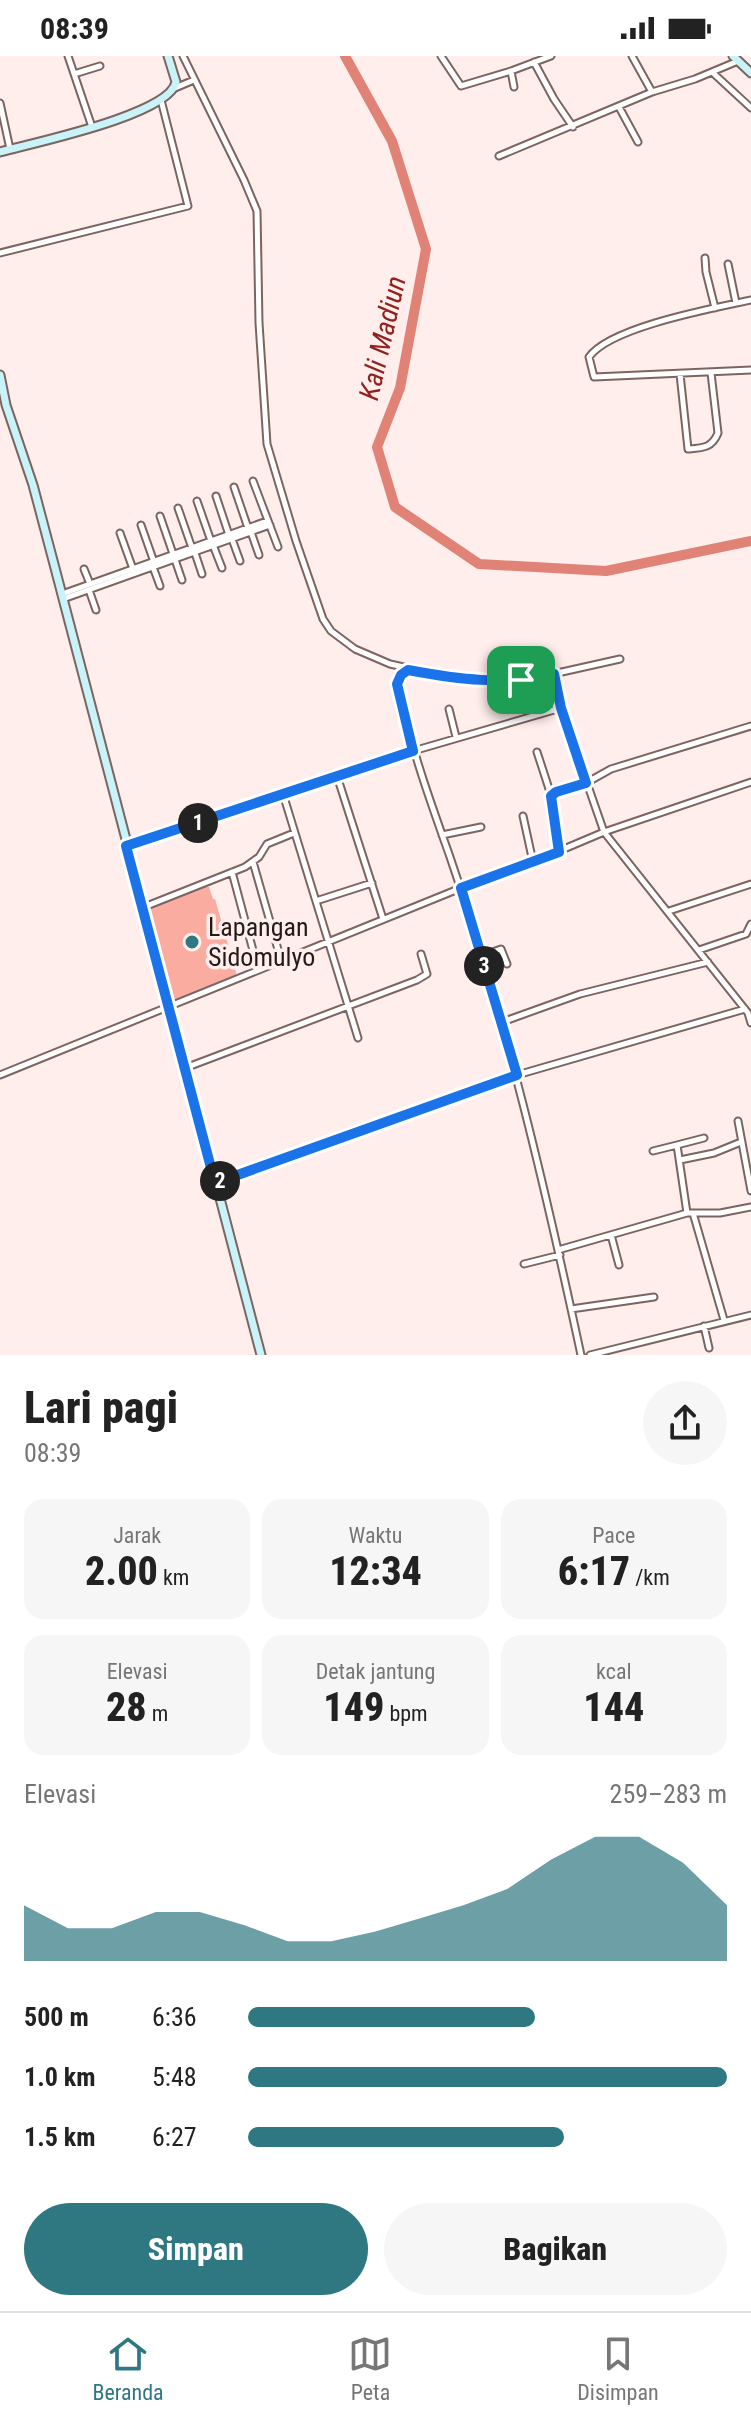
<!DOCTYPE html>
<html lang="id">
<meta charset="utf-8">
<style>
body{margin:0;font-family:"Roboto Condensed",sans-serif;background:#f6f6f6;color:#222;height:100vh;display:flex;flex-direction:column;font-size:30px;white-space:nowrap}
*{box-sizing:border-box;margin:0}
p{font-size:26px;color:#767676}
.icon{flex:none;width:44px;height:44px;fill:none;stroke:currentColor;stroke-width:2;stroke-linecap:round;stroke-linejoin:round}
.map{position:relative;height:1299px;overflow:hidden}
.side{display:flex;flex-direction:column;background:#fff;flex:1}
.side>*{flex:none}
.pin{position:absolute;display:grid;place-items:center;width:68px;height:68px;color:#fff;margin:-34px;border-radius:16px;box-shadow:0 4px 12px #0006}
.km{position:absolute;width:40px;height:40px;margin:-20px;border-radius:50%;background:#222;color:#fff;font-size:22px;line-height:40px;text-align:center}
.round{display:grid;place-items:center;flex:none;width:84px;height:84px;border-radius:42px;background:#f6f6f6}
.summary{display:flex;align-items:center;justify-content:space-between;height:136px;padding:0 24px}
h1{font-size:44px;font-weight:800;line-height:60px}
.stats{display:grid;grid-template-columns:repeat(3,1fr);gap:12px;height:136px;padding:8px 24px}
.stats div{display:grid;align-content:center;border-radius:20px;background:#f6f6f6;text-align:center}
.stats b{font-size:40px;font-weight:800}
.stats small{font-size:22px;font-weight:400}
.stats p{font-size:22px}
.chart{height:224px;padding:16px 24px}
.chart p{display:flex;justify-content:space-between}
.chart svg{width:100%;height:144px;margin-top:8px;fill:#2f7781;opacity:.7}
.button{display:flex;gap:16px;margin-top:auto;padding:16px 24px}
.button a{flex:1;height:92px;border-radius:48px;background:#2f7781;color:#fff;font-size:32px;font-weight:800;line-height:92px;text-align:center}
.button a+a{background:#f6f6f6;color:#222}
ul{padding:0 24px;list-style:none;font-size:26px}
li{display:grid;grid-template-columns:128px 96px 1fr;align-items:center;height:60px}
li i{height:20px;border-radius:10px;background:#2f7781}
.status{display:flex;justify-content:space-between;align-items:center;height:56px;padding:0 40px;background:#fff;direction:ltr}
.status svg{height:22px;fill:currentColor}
.dock{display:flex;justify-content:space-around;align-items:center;height:112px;border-top:2px solid #e0e0e0;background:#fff;font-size:22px;color:#767676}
.dock a{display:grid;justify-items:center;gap:4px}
.dock .active{color:#2f7781}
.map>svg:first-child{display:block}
.green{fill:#faaca1}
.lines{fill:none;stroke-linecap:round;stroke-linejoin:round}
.river{stroke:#e08276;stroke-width:10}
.street-casing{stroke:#7c6461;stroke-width:9}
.secondary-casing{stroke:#7c6461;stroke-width:11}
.street{stroke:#fff;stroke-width:5}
.secondary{stroke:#c8f3f9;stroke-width:7}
.route-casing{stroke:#fff;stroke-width:16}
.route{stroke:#1a73e8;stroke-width:10}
.poi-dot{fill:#2f7781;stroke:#ffeeeb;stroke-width:3}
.labels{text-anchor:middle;stroke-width:7;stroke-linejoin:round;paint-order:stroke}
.poi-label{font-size:26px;fill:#241b19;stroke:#ffeeeb;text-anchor:start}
.water-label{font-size:28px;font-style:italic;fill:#91211c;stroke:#ffeeeb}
</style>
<div class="status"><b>08:39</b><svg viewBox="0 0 49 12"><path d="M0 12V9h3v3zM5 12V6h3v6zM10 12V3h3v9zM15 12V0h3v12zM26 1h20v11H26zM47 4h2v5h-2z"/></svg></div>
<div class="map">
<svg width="751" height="1299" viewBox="0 0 751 1299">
<rect width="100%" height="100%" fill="#ffeeeb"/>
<path class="green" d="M205 827 206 831H209L213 843H215L237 920 173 947 148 851Z"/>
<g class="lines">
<path class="river" d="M345 0 392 85 426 193 400 332 377 391 395 451 479 508 606 515 751 485"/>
<defs>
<path id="street" d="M68 0 92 71
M183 0 244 124 257 155 259 267 267 388 296 485 323 563 331 575 355 593 390 608 462 624 504 625 535 622 620 603
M441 0 461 30 511 15 551 0
M632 0 652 36
M534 6 554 43 573 71
M511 15 514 31
M712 16 751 52
M74 18 100 10
M175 32 194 24
M0 47 10 93
M619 51 638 86
M499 100 652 36 695 23 738 5
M0 197 188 150 161 44
M705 202 706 216 715 252
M728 208 736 247
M751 244C714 252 610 271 589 301L594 321 751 314
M680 318 688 393C703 392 712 392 718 377L711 317
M253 425 278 491
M234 431 248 472
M216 440 229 479
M197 445 211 485
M178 452 192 492
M160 460 182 524
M141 469 154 506
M251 476 259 499
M120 477 133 513
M232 483 240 505
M213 489 222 512
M195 497 202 518
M153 511 160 530
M84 513 90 528
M89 534 96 554
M62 538 267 465
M63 543 270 469
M408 614C404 617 398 621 397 628 396 636 402 649 404 657 416 706 433 753 450 801 506 964 545 1131 581 1299
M554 618 561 652 604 776 748 957 751 967
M449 653 456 681
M537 696 551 739
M337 720 383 863
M283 738 358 982
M523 760 533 806
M442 779 481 771
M128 790 413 695 561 652
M559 796 550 744 553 738 586 727 611 713 751 670
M253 806 281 904
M232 816 258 913
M316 845 372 827
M144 851 245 811 259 801 267 788 294 777
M669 855 751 828
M699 894 746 878 751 868
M481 900 501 893 507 908
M502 966 580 938 708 906
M185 1012 417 924 427 918 421 898
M0 1019 461 832 533 806 604 776 751 726
M738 1065 751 1135
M677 1089 704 1082
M653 1095 677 1089 687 1157
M680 1104 714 1097 741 1086
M215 1127 517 1019 745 953
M693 1157 724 1264
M611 1179 619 1209
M558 1194 687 1157H720L751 1151
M524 1208 560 1199
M571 1253 654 1241
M704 1270 709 1292
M590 1299 751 1259"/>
<path id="secondary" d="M733 0 751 17
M0 96C32 87 169 59 176 26L168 0
M0 319 6 349 33 429 55 512 261 1299"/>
</defs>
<use href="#street" class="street-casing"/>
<use href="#secondary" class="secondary-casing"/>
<use href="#street" class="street"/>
<use href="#secondary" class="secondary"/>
</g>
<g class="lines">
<defs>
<path id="route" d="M408 614C461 624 501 629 554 618L561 652 586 727 556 736 551 740 559 796 461 832 517 1019 215 1127 126 790 413 695 397 628 401 619Z"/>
</defs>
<use href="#route" class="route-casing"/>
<use href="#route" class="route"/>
</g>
<circle class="poi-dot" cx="192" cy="886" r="8"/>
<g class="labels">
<g class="poi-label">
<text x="208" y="880">Lapangan<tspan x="208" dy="30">Sidomulyo</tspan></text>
</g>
<g class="water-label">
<text transform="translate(382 282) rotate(-77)" y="10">Kali Madiun</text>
</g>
</g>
</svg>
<div class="pin" style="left:521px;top:624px;background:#1e9e55"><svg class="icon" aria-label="arrive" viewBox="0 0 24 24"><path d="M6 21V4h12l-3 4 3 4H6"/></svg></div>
<b class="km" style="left:198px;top:767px">1</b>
<b class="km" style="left:220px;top:1125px">2</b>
<b class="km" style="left:484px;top:910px">3</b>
</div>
<section class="side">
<div class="summary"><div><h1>Lari pagi</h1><p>08:39</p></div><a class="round"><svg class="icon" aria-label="share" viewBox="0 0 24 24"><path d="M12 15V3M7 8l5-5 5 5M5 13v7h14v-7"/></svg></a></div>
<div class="stats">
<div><p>Jarak</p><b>2.00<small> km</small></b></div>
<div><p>Waktu</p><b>12:34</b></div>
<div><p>Pace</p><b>6:17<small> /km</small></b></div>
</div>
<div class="stats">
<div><p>Elevasi</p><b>28<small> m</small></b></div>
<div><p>Detak jantung</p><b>149<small> bpm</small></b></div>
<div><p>kcal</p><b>144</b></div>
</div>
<div class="chart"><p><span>Elevasi</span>259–283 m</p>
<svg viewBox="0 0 160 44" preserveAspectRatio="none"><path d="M0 44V27L10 34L20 34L30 29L40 29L50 33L60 38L70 38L80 35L90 31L100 27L110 22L120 13L130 6L140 6L150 14L160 27V44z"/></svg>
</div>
<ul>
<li><b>500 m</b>6:36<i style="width:60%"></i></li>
<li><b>1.0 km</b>5:48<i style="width:100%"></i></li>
<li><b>1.5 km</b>6:27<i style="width:66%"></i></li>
</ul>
<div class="button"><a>Simpan</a><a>Bagikan</a></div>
</section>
<nav class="dock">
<a class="active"><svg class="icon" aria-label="home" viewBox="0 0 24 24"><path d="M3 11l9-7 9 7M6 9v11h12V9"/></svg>Beranda</a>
<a><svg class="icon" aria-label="map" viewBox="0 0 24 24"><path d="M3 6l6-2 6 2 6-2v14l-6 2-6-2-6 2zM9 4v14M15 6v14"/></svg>Peta</a>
<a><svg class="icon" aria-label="saved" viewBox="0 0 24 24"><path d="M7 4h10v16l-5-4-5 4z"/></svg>Disimpan</a>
</nav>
